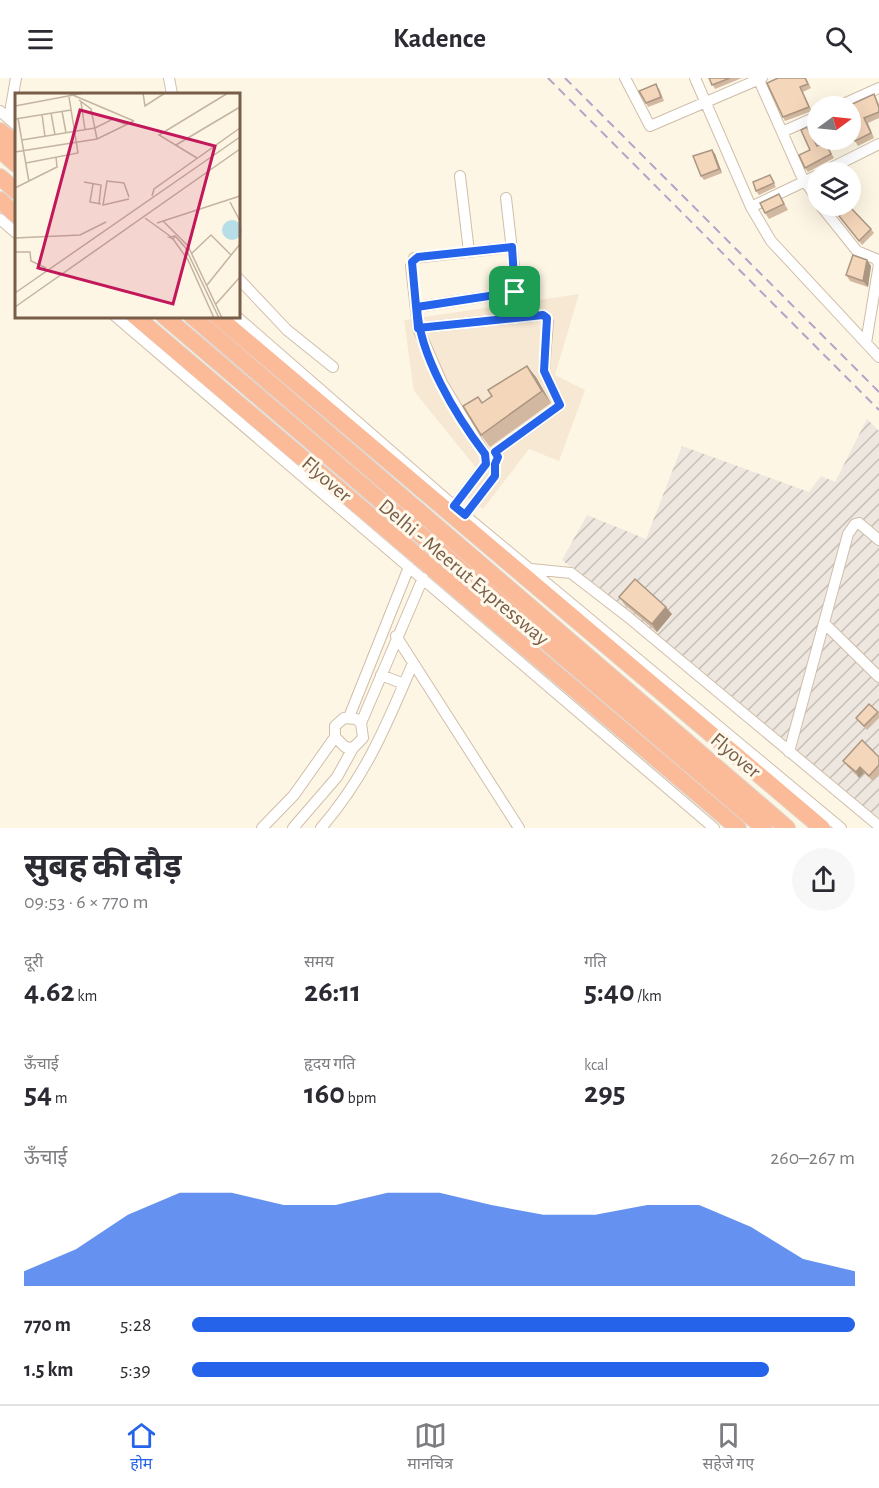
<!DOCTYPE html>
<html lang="hi">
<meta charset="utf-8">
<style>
body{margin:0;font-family:"Alegreya Sans","Noto Sans Devanagari",sans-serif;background:#f7f7f7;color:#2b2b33;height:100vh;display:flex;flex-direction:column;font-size:22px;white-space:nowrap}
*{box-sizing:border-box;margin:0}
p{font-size:20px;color:#7c7c81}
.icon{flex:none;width:33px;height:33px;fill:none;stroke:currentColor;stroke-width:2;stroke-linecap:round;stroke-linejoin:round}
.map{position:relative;height:750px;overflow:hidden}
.details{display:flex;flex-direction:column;background:#fff;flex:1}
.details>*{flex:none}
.needle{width:39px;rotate:75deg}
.tools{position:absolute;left:807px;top:18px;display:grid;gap:12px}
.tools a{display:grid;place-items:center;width:54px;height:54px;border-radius:50%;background:#fff;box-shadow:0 6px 24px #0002;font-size:30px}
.pin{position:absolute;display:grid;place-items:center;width:51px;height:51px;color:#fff;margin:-26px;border-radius:12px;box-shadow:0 3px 9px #0006}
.round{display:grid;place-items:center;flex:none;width:63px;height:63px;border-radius:32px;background:#f7f7f7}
.overview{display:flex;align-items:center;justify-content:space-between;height:102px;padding:0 24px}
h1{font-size:33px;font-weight:700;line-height:45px}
.stats{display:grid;grid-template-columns:repeat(3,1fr);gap:9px;height:102px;padding:6px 24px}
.stats div{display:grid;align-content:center}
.stats b{font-size:30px;font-weight:700}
.stats small{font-size:16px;font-weight:400}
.stats p{font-size:16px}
.chart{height:168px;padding:12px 24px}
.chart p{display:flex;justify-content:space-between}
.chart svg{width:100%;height:108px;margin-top:6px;fill:#2563eb;opacity:.7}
ul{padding:0 24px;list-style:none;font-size:20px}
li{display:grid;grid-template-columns:96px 72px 1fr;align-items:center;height:45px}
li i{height:15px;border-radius:8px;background:#2563eb}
header{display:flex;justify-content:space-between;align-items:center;height:78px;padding:0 24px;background:#fff;font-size:27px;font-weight:700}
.dock{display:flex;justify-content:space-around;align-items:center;height:84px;border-top:2px solid #e1e1e2;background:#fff;font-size:16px;color:#7c7c81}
.dock a{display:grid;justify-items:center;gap:3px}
.dock .current{color:#2563eb}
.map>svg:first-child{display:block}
.residential{fill:#f6e8d2}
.industrial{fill:url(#industrial-furrows)}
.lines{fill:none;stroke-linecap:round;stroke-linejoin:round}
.minor-casing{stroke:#d0beaa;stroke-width:12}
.highway-casing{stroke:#dfd8d3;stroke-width:18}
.minor{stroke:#fff;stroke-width:10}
.highway{stroke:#fbba98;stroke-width:16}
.rail{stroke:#b9a2c8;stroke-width:2;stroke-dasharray:9 6;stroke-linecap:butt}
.wall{fill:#d2b8a0}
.shaded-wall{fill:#ab9682}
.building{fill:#f4d6ba;stroke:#ab9682;stroke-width:1.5}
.route-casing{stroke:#fff;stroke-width:12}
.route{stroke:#2563eb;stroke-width:8}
.labels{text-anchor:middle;stroke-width:6;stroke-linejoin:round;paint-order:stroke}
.street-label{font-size:21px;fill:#785d48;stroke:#fff9eb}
.inset-road{fill:none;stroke:#c4b4a1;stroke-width:1.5}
.view{fill:#c2185b;fill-opacity:0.15;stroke:#c2185b;stroke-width:3}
.inset-edge{fill:none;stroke:#785d48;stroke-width:3}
</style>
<header><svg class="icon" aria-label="menu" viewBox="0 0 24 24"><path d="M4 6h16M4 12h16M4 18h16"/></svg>Kadence<svg class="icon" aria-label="search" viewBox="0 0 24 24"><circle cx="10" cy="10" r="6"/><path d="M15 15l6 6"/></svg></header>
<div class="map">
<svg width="879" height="750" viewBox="0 0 879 750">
<defs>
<pattern id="industrial-furrows" width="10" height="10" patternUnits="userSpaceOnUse" patternTransform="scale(1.5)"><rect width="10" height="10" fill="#ede7df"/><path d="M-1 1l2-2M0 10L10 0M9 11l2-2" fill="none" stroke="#c5beb7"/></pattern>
</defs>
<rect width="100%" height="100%" fill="#fdf6e4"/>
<path class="residential" d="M579 216 555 297 585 312 559 383 529 371 483 431 460 413 477 391 414 313 404 242Z"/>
<path class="industrial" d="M867 341 879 353V746L562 482 587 437 646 461 682 368 809 414 821 398 835 404Z"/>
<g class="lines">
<defs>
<path id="minor" d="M169 0 172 16
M625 0 650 48 762 0
M695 0 751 129 771 163 879 279
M758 0 802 99 818 122
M839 28 879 10
M0 33 16 47
M9 40 16 0
M782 54 818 38
M823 94 879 66
M460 98 469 174
M821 128 857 173 876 181 879 186 866 265
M751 129 818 97
M0 141 16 155
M238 200 287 252 333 289
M417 229 515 214 516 207 506 120
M115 238 714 750
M236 238 461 434 841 750
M418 250 411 188 414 180 512 169
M485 376 442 305 418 250 543 237 548 244 544 293 560 327 495 374
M454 428 486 386
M465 437 495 398V386
M531 491 571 495 628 539 879 748
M824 545 879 599
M396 558 519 750
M381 597 404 606
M349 639 409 489
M361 645 423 500
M789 674 848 456 855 446 859 445 879 462
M262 750 294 717 335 659
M293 750 337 699 353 670 363 660 361 645 356 641 344 640 335 648V659L345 669 353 670
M321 750C366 698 386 648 413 585"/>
<path id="highway" d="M0 53 16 66
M0 72 16 86
M0 99 16 113
M0 122 16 137
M135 238 738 750
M164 238 764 750
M192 238 787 750
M217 238 822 750"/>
</defs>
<use href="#minor" class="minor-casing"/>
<use href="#highway" class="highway-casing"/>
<use href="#minor" class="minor"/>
<use href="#highway" class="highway"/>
<path class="rail" d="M548 0 879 332
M565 0 879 314"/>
</g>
<path class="wall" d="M709 0H742L715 11Z
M778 0H806L811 10 803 14 812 33 785 43 783 39Z
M659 10 664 23 648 29 646 25Z
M874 16 879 26V40L868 45 874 60 858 68 855 63Z
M807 49 818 68 825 64 834 80 808 94 805 90 810 72Z
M712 72 715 76 722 95 704 102 701 98Z
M770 97 776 109 759 117 756 113Z
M779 116 788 132 769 141 765 135Z
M839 138 871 151 874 155 862 167Z
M867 182 871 188 868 209 850 203 846 197Z
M527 288 551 325 490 369 481 357 492 318Z
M619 519 672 536 657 554 625 527Z
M878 634 879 636V640L867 652 856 640Z
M879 679V697L873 703 864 695 859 700 847 688 843 683Z"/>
<path class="shaded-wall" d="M712 72 715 76 722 95 719 91Z
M867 182 871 188 868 209 863 203Z
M527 288 536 299 551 325 542 313Z
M666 529 672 536 657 554 652 546Z
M860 689 864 695 859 700 856 694Z"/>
<path class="building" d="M709 0H730L712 7Z
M778 0H805L808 6 800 9 809 29 783 39 767 5Z
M656 6 661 19 646 25 639 13Z
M874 16 879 30V34L864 40 871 55 855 63 850 53V28H848Z
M807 49 817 68 825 64 831 76 805 90 799 77 810 72 801 52Z
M712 72 719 91 701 98 693 78Z
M770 97 774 105 756 113 753 104Z
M779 116 784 126 765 135 760 125Z
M849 128 871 151 859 163 839 138Z
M853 177 867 182 863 203 846 197Z
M527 288 542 313 481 357 463 328 478 319 482 325 492 318 488 312Z
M635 501 666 529 652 546 619 519Z
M869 626 878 634 864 648 856 640Z
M862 662 879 679V687L869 698 860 689 856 694 843 683Z"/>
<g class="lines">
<defs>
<path id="route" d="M515 214 417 229C419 277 456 338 485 376L486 386 454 428 465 437 495 398V386L498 379 495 374 560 327 544 293 547 240 543 237 418 250 412 184 418 179 512 169 515 214"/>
</defs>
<use href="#route" class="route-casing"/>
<use href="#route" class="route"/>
</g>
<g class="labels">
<g class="street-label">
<text transform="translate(327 401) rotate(41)" y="7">Flyover</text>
<text transform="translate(464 494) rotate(40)" y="7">Delhi - Meerut Expressway</text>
<text transform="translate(736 677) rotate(40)" y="7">Flyover</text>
</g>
</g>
<g transform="translate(15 15)">
<rect width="225" height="225" fill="#fdf6e4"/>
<path d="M207 137a10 10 0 1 1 20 0a10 10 0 1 1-20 0Z" fill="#b7dde8"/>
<path class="inset-road" d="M53 0 119 28M128 0 130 13 150 0M64 7 76 16 82 46M66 9 70 37M0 13 69 0M47 18 51 40M36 20 40 42M27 21 30 44M3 25 14 89M0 26 56 17M7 47 80 35 98 26 112 32M161 52 225 14M0 59 82 46 119 28M182 65 144 42 213 0M11 70 63 60 54 4M69 89 86 92 84 111M78 91 75 109 86 111M0 95 42 74 41 64M137 103 139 96 225 35M114 106 88 112 92 88 109 90 114 104M215 109 225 128M130 125 155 143M148 128 173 153 207 225M142 130 225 103M160 143 154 144 158 146 160 143 170 154 204 225M0 145 65 142 91 129M158 146 173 167 199 225M0 159H15L16 168 31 175M176 161 196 142 216 162M192 192 225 151M0 200 225 44M201 211 225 184M0 214 225 56"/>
<path class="view" d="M65 17 200 53 158 211 23 175Z"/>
<rect width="225" height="225" class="inset-edge"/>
</g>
</svg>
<div class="tools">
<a><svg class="needle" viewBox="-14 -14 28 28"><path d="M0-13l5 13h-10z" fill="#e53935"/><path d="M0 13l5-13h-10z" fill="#7c7c81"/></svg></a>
<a><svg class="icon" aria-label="layers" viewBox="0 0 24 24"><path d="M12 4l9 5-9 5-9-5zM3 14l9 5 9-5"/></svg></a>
</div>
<div class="pin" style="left:515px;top:214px;background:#1e9e55"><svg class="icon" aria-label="arrive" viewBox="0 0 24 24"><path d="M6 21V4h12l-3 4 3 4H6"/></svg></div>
</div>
<section class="details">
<div class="overview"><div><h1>सुबह की दौड़</h1><p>09:53 · 6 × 770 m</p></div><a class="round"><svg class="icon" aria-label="share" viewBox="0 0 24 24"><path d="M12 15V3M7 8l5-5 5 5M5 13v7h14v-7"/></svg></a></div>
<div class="stats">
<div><p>दूरी</p><b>4.62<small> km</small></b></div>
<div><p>समय</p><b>26:11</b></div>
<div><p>गति</p><b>5:40<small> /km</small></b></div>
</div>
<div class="stats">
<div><p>ऊँचाई</p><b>54<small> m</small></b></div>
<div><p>हृदय गति</p><b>160<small> bpm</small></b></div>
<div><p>kcal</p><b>295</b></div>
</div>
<div class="chart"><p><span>ऊँचाई</span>260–267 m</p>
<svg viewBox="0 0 160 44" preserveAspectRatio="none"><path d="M0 44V38L10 29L20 15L30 6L40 6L50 11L60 11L70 6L80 6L90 11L100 15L110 15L120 11L130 11L140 20L150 33L160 38V44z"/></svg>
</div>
<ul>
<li><b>770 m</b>5:28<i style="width:100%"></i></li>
<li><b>1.5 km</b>5:39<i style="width:87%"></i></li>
</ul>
</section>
<nav class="dock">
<a class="current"><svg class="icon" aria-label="home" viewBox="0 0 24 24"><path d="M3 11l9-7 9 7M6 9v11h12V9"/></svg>होम</a>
<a><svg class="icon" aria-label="map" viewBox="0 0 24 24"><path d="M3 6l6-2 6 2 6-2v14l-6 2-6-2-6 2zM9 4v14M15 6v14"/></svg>मानचित्र</a>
<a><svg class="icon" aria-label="saved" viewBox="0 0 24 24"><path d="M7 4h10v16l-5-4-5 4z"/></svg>सहेजे गए</a>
</nav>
